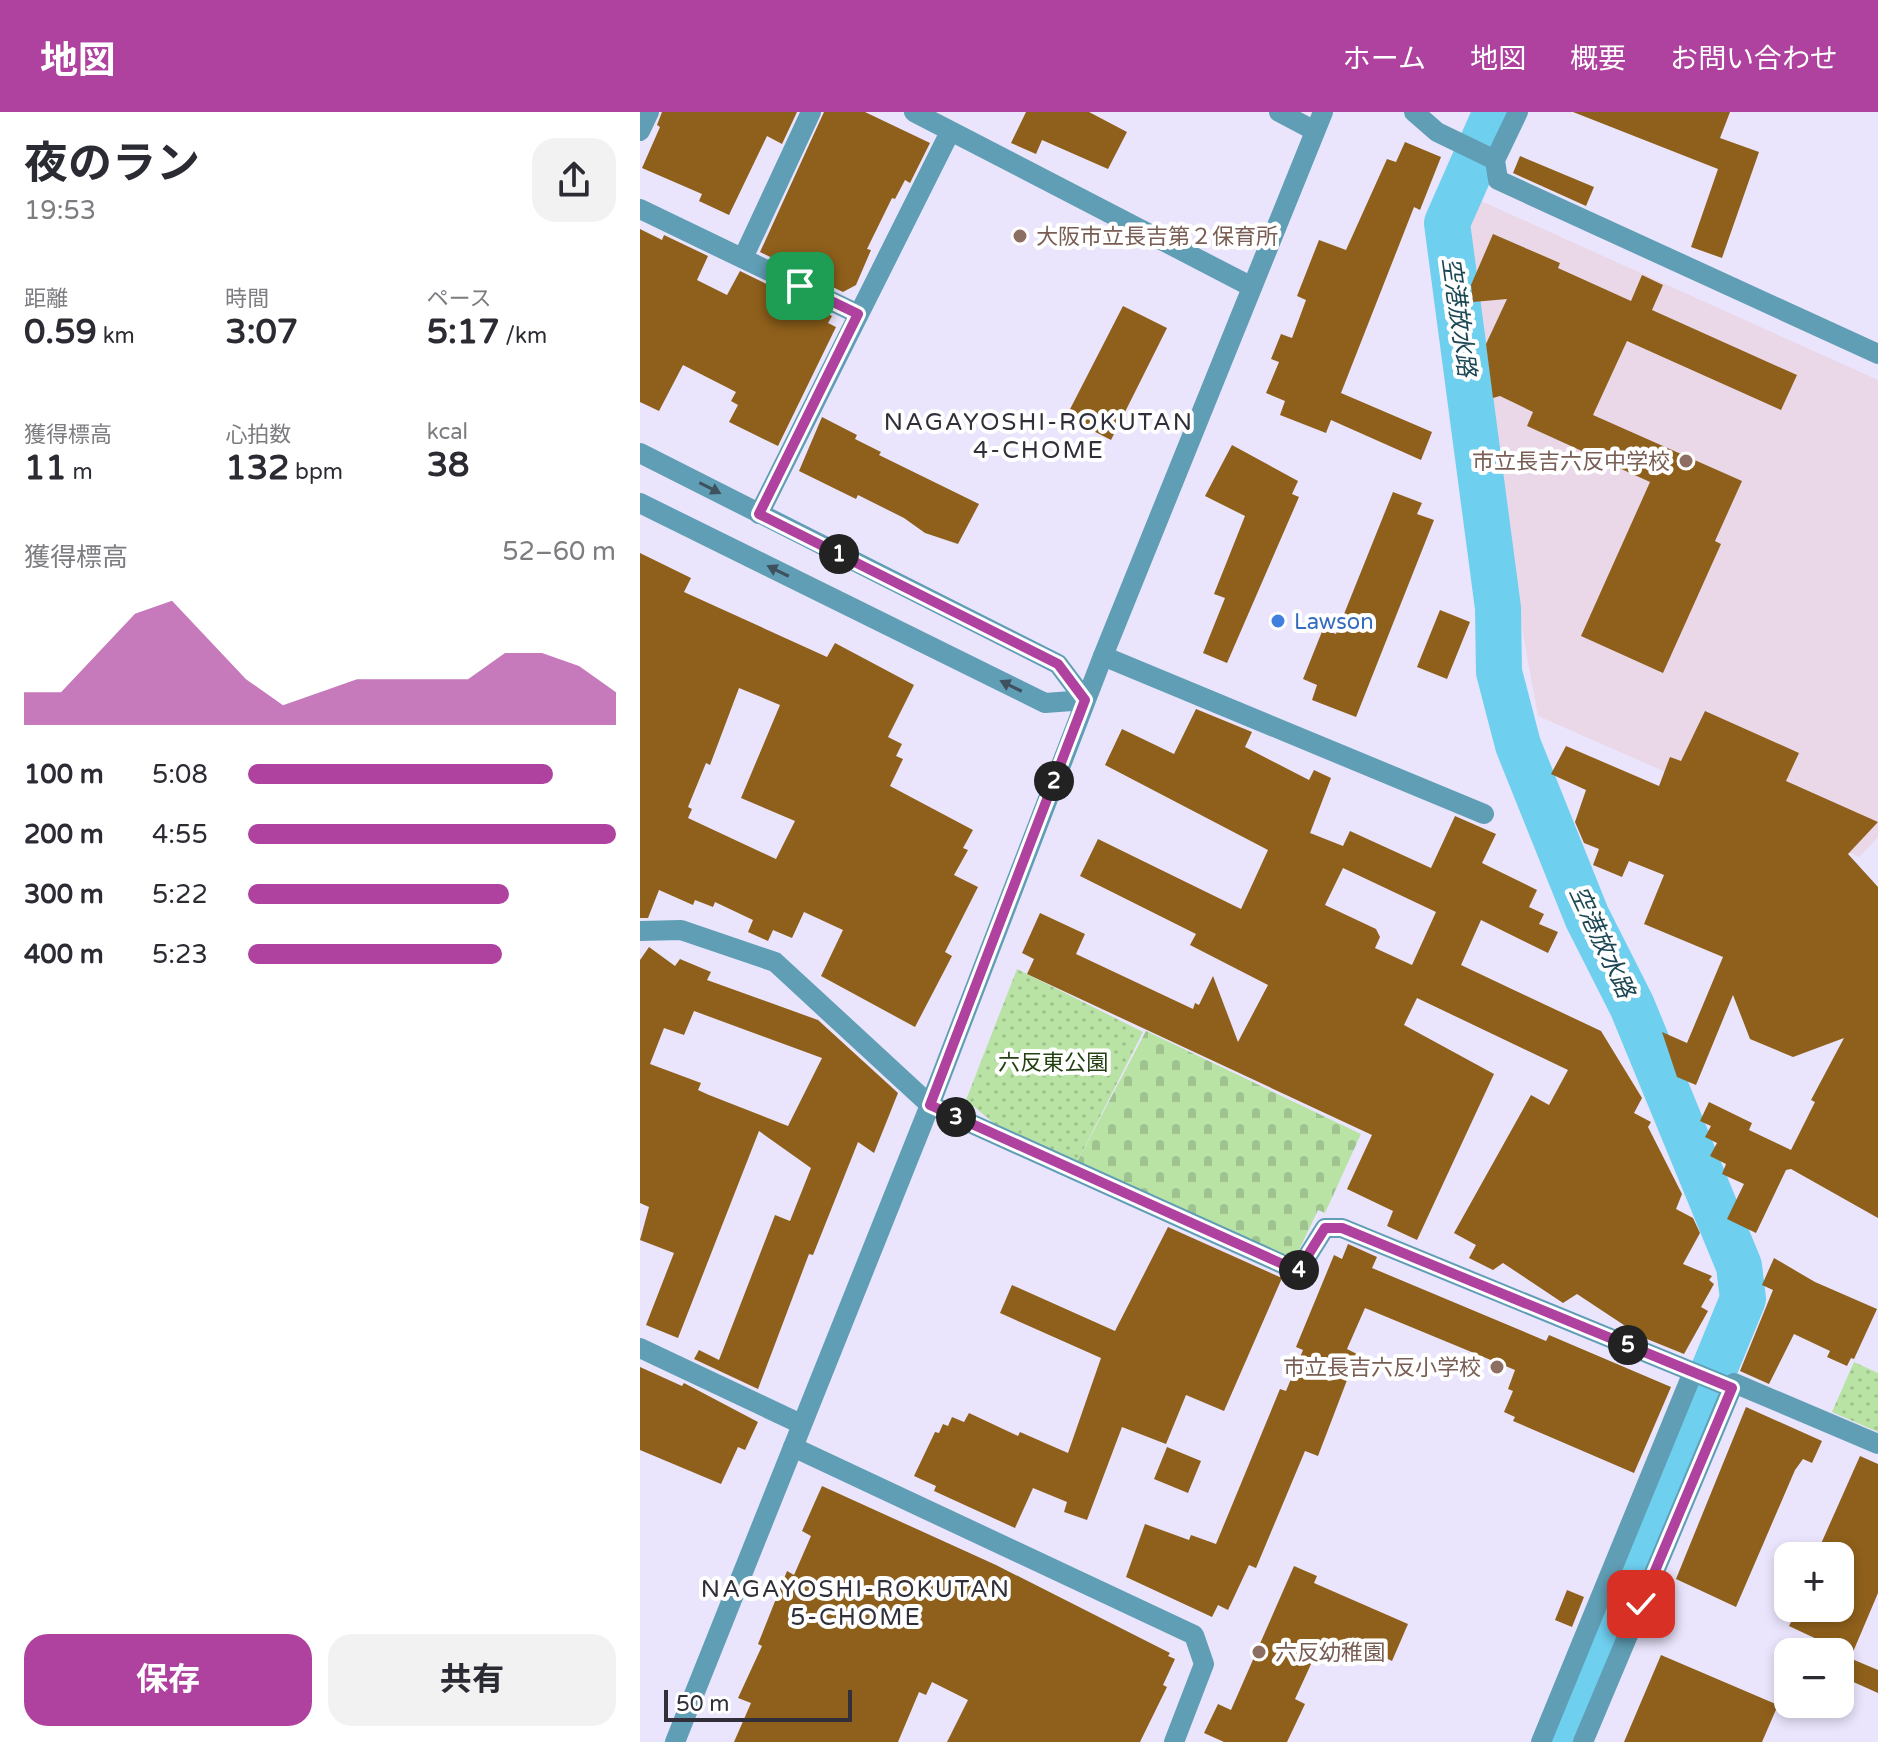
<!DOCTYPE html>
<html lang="ja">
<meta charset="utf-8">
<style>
body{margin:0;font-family:"Varela Round","Noto Sans JP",sans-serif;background:#f2f2f3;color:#2b2b33;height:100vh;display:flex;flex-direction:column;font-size:30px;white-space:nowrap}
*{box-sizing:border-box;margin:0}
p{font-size:26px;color:#7c7c81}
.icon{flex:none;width:44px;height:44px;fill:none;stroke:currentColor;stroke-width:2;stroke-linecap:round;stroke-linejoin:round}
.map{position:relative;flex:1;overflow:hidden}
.details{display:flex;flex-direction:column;background:#fff;width:640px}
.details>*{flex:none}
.controls{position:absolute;left:1134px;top:1430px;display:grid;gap:16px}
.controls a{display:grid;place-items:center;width:80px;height:80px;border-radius:16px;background:#fff;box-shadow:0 4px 12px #0003;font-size:40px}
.scale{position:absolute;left:24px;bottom:20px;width:188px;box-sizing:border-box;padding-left:8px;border:4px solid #312f3a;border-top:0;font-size:22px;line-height:28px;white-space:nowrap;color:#312f3a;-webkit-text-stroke:6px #fff;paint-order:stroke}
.pin{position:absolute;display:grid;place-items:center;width:68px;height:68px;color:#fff;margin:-34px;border-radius:16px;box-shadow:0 4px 12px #0006}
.km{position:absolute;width:40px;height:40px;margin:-20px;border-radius:50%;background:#222;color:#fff;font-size:22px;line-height:40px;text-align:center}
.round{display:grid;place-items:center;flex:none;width:84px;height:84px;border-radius:24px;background:#f2f2f3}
.overview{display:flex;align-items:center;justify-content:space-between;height:136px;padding:0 24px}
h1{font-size:44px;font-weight:700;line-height:60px}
.metrics{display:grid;grid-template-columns:repeat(3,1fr);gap:12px;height:136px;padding:8px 24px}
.metrics div{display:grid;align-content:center}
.metrics b{font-size:34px;font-weight:700}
.metrics small{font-size:22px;font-weight:400}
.metrics p{font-size:22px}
.chart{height:224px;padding:16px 24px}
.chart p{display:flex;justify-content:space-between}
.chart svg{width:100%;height:144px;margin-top:8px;fill:#af419f;opacity:.7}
.cta{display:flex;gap:16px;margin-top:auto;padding:16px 24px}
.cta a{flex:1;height:92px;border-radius:24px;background:#af419f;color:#fff;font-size:32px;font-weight:700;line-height:92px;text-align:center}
.cta a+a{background:#f2f2f3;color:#2b2b33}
ul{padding:0 24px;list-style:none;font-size:26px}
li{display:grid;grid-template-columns:128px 96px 1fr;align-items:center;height:60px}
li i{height:20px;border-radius:10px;background:#af419f}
header{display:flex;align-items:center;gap:48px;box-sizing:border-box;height:112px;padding:0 40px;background:#af419f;color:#fff}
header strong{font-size:38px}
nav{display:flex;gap:44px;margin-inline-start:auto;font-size:28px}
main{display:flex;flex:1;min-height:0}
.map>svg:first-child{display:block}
.education{fill:#ead8e8}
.cemetery{fill:url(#cemetery-stones)}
.park{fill:url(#park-dots)}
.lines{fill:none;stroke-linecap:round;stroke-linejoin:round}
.river{stroke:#6ecfef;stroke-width:46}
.building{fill:#8f601b;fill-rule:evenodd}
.minor{stroke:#609eb5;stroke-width:20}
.tertiary{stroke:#609eb5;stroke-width:20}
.oneway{fill:#3f505f}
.route-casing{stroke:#fff;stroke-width:16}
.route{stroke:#af419f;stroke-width:10}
.education-dot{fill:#8d6e63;stroke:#fff;stroke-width:3}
.shop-dot{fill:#3f7fe0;stroke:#fff;stroke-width:3}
.labels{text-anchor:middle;stroke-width:8;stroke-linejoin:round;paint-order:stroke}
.education-label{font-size:22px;fill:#785e54;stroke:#fff;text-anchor:start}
.shop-label{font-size:22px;fill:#366cbe;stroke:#fff;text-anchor:start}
.park-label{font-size:22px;fill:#244113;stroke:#fff}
.water-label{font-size:24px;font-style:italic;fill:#1b4654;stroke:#fff}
.neighbourhood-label{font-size:24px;letter-spacing:2px;fill:#312f3a;stroke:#fff}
</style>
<header>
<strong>地図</strong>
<nav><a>ホーム</a><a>地図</a><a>概要</a><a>お問い合わせ</a></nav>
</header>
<main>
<section class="details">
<div class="overview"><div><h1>夜のラン</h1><p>19:53</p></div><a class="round"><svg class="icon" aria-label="share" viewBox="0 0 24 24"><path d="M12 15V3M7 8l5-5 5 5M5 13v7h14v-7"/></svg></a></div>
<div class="metrics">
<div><p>距離</p><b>0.59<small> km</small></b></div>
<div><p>時間</p><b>3:07</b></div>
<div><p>ペース</p><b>5:17<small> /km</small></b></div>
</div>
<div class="metrics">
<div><p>獲得標高</p><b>11<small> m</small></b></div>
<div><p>心拍数</p><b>132<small> bpm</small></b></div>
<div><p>kcal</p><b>38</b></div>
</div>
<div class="chart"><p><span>獲得標高</span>52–60 m</p>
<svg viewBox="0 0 160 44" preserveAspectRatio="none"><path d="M0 44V34L10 34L20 22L30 10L40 6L50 18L60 30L70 38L80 34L90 30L100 30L110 30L120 30L130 22L140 22L150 26L160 34V44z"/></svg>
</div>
<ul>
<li><b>100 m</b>5:08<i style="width:83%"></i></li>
<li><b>200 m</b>4:55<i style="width:100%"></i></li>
<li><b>300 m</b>5:22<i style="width:71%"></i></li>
<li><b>400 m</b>5:23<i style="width:69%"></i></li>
</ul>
<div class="cta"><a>保存</a><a>共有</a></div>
</section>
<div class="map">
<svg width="1238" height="1630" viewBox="0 0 1238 1630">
<defs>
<pattern id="cemetery-stones" width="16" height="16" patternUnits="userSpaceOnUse" patternTransform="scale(2)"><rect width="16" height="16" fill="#b8e3a4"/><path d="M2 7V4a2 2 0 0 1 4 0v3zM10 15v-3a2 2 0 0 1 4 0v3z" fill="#9fc38e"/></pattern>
<pattern id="park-dots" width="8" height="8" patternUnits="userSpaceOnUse" patternTransform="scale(2)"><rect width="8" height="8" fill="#b8e3a4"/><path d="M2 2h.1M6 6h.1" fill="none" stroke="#9fc38e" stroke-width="1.8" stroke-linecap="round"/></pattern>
</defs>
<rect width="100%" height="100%" fill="#eae5fc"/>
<path class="education" d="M830 84 1238 268V725L1219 745 898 604 866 429 821 111Z"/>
<path class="cemetery" d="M506 919 721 1022 685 1101 678 1098 659 1138 644 1143 436 1052Z"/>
<path class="park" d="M377 857 503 920 436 1052 363 1019 326 988Z
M1214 1250 1238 1261V1320L1192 1300Z"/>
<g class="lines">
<path class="river" d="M856 0 807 111 858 496 859 560 878 633 947 805 992 894 1099 1154 1103 1187 921 1630"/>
</g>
<path class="building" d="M22 0H157L142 32 127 24 89 103 59 89 62 82 2 56 20 15 17 13Z
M184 0H225L290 31 270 71 265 68 255 87 252 86 227 137 231 138 216 173 203 180 120 140Z
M386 0H449L487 20 468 57 402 28 396 42 371 31Z
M933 0H1090L1080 26 1119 40 1082 146 1051 135 1078 57Z
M765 30 801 45 780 98 774 95 701 281 792 320 781 348 691 308 686 321 640 303 645 289 626 281 639 250 631 247 641 222 652 226 666 188 657 184 679 128 706 138 747 47 756 50Z
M880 44 954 75 946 94 873 61Z
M0 117 22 128 24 123 68 144 57 168 87 183 100 159 192 204 188 211 196 215 138 334 89 310 98 293 91 289 96 280 43 253 19 299 0 290Z
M853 122 920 151 918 156 991 189 1002 163 1023 173 1012 198 1157 263 1141 298 987 229 953 303 1102 369 1075 429 1081 432 1023 561 941 524 1010 370 887 314 893 300 860 284 853 286 846 232 867 187 833 190 831 173Z
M483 194 527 216 471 328 426 305Z
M182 305 217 323 215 327 241 340 239 343 339 392 318 432 285 421 264 406 218 383 216 387 159 359Z
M592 333 658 369 652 382 659 385 587 551 563 541 585 486 574 482 605 404 565 384Z
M753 380 782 391 777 402 794 408 716 605 672 588 677 573 663 567 683 517 696 522Z
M0 441 51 466 44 480 187 545 195 531 274 573 248 625 262 632 256 644 263 647 250 674 333 718 323 736 328 738 314 763 338 775 305 840 312 844 275 915 181 864 203 818 164 800 152 826 133 818 128 829 108 820 113 808 75 790 73 795 55 788 53 793 19 778 8 806H0ZM99 576 140 593 101 686 155 709 136 747 48 706 52 697 48 695 66 651 70 653Z
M800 498 830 510 807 567 777 555Z
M556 597 612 620 605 635 669 668 674 658 691 666 670 721 703 734 710 719 791 756 815 704 856 722 842 751 897 778 889 795 904 802 899 812 918 820 908 841 841 808 821 853 961 919 1002 986 994 1001 1011 1010 1008 1015 1042 1082 1036 1097 1053 1106 1060 1121 1043 1152 1072 1164 1069 1168 1074 1172 1061 1195 1068 1199 1044 1242 1002 1225 937 1182 923 1191 863 1151 853 1158 829 1146 836 1133 814 1121 891 983 909 993 928 958 777 886 764 913 854 962 777 1128 747 1114 753 1099 707 1077 732 1023 387 862 394 847 382 841 400 801 445 822 436 842 553 897 555 891 559 893 573 864 598 930 628 873 550 833 556 822 440 764 458 727 601 797 628 738 465 653 482 617 534 642ZM703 756 796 800 772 853 735 836 740 825 736 817 685 793Z
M1065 599 1159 641 1146 669 1238 710 1208 742 1238 775V1106L1151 1057 1146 1058 1116 1121 1087 1107 1104 1072 1082 1062 1086 1052 1070 1044 1077 1031 1065 1025 1071 1014 1060 1009 1069 990 1112 1011 1109 1018 1151 1038 1175 990 1171 988 1204 926 1153 945 1110 927 1093 883 1056 973 1037 965 1022 920 1047 931 1083 845 1004 812 1024 763 989 749 982 765 953 753 959 737 944 731 935 710 946 678 911 662 926 634 1019 674 1030 645 1041 649Z
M9 835 35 854 40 847 71 860 67 868 178 908 258 981 234 1041 218 1030 173 1143 169 1142 118 1277 54 1247 59 1238 79 1248 135 1103 150 1109 171 1056 119 1019 38 1226 6 1213 34 1141 0 1128 9 1095 0 1091V848ZM54 899 182 946 148 1014 69 983 58 978 61 971 10 952 24 916 44 923Z
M528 1115 642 1166 584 1299 546 1283 526 1332 482 1315 447 1408 424 1400 427 1390 393 1376 375 1416 294 1379 296 1374 274 1364 295 1320 299 1321 303 1312 308 1314 312 1305 324 1310 329 1301 378 1324 380 1320 428 1341 461 1246 360 1201 372 1173 475 1219Z
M708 1132 737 1145 732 1156 906 1229 909 1223 1031 1275 994 1361 873 1309 875 1305 864 1300 873 1279 868 1277 875 1258 725 1196 707 1237 717 1242 678 1344 665 1339 616 1456 609 1453 588 1498 578 1493 572 1505 486 1465 505 1412 549 1428 551 1423 576 1432 640 1277 646 1279 663 1238 656 1235 694 1143 702 1147Z
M1134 1146 1175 1170 1237 1197 1214 1247 1211 1246 1207 1254 1187 1245 1190 1239 1154 1222 1129 1272 1100 1259 1133 1178 1122 1173Z
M0 1255 42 1274 44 1271 118 1310 105 1338 98 1335 81 1372 0 1338Z
M1106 1295 1182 1329 1172 1351 1163 1347 1155 1358 1096 1495 1036 1467Z
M527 1335 561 1349 548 1381 514 1367Z
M1220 1344 1238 1352V1481L1213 1540H1179L1183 1530 1149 1514 1158 1496H1200V1444H1182L1186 1436 1180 1434Z
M182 1374 356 1453 530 1541 528 1544 535 1547 523 1573 527 1575 500 1630H307L328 1588 292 1570 286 1583 279 1580 258 1630H94L111 1591 98 1586 122 1534 118 1532 147 1459 154 1463 171 1424 162 1419Z
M654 1454 677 1464 674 1471 768 1512 752 1549 744 1545 741 1551 683 1526 655 1587 665 1592 647 1630H584L564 1621 578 1592 591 1598Z
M927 1478 944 1485 932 1515 915 1508Z
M1200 1542 1238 1558V1581L1200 1564Z
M1021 1543 1138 1593 1122 1630H984Z"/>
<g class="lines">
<path class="minor" d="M274 0 612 175
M639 0 675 19
M774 0 797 20 855 48 858 68 1238 242
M0 19 9 0
M855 48 878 0
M0 97 218 202
M103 146 171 0
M119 402 310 20
M463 544 844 702
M0 819 41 818 135 850 290 993 658 1159 685 1116H702L1092 1276 1094 1271 1238 1332
M0 1236 161 1312
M153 1335 554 1523 564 1552 534 1630
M901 1630 1053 1260
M943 1630 1092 1276"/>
<path class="tertiary" d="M0 341 418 552 445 588
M0 391 405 591 445 588
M35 1630 290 993 463 544 683 0"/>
</g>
<defs><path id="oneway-solid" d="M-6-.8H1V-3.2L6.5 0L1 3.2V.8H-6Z" transform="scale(2)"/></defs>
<g class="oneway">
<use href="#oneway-solid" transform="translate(70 376) rotate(27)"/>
<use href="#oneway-solid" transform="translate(138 459) rotate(-154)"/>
<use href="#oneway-solid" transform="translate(371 574) rotate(-154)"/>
</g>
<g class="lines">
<defs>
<path id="route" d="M160 174 218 202 119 402 418 552 445 588 290 993 658 1159 685 1116H702L1092 1276 1001 1492"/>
</defs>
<use href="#route" class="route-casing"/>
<use href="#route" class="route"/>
</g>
<g class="education-dot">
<circle cx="380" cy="124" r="8"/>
<circle cx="1046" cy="349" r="8"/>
<circle cx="857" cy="1255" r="8"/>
<circle cx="619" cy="1540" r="8"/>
</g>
<circle class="shop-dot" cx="638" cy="509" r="8"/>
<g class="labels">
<g class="education-label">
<text x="396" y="132">大阪市立長吉第２保育所</text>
<text x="1030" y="357" text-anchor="end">市立長吉六反中学校</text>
<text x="841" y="1263" text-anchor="end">市立長吉六反小学校</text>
<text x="635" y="1548">六反幼稚園</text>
</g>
<g class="shop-label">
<text x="654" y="517">Lawson</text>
</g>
<g class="park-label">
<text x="413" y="958">六反東公園</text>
</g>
<g class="water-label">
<text transform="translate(819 205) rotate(82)" y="8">空港放水路</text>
<text transform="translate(962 830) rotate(65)" y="8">空港放水路</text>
</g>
<g class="neighbourhood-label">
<text x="399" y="318">NAGAYOSHI-ROKUTAN<tspan x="399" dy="28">4-CHOME</tspan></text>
<text x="216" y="1485">NAGAYOSHI-ROKUTAN<tspan x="216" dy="28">5-CHOME</tspan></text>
</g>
</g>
</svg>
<div class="controls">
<a>+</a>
<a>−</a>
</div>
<div class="scale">50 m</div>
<div class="pin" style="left:160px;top:174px;background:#1e9e55"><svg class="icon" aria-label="arrive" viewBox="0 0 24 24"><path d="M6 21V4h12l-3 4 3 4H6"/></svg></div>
<div class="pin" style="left:1001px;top:1492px;background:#d93025"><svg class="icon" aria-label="check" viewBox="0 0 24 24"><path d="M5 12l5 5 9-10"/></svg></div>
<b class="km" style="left:199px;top:442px">1</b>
<b class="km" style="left:414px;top:669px">2</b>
<b class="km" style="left:316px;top:1005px">3</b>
<b class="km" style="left:659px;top:1158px">4</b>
<b class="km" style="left:988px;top:1233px">5</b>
</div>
</main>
